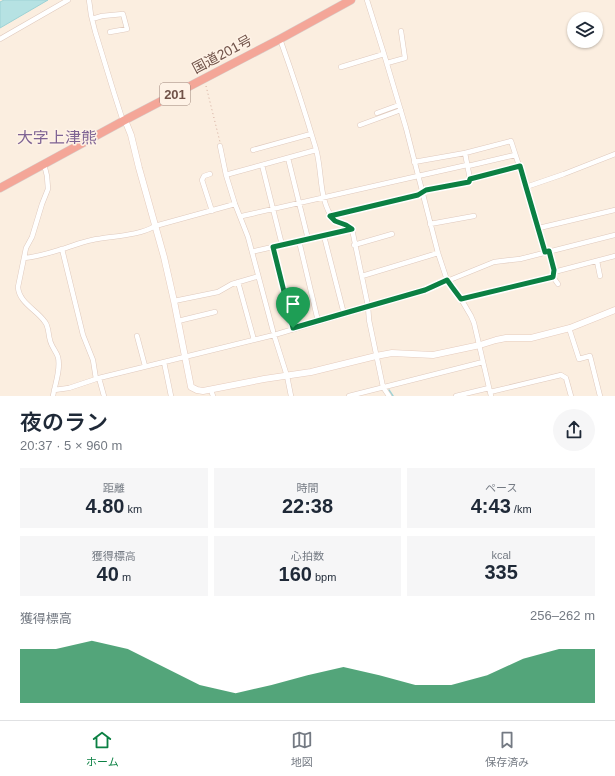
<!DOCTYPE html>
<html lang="ja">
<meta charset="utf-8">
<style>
body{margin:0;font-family:Helvetica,"Noto Sans JP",sans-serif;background:#f6f6f7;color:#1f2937;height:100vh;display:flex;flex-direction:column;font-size:15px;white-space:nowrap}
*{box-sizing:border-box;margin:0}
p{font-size:13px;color:#747a83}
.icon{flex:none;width:22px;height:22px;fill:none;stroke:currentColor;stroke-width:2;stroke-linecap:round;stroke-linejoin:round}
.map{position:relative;height:396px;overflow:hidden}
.sheet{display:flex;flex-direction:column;background:#fff;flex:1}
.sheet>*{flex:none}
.buttons{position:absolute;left:567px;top:12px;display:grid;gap:8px}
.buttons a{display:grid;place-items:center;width:36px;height:36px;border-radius:50%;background:#fff;box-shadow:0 1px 3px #0004;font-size:20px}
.pin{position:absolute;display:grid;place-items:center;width:34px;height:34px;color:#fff;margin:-41px -17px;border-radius:50% 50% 50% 0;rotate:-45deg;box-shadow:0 0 4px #0007}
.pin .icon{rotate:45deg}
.round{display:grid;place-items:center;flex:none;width:42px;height:42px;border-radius:21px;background:#f6f6f7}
.headline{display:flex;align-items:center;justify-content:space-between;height:68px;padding:0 20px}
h1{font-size:22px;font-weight:600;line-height:30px}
.stats{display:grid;grid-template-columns:repeat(3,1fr);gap:6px;height:68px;padding:4px 20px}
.stats div{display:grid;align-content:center;border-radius:0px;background:#f6f6f7;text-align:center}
.stats b{font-size:20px;font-weight:600}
.stats small{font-size:11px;font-weight:400}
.stats p{font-size:11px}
.chart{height:112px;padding:8px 20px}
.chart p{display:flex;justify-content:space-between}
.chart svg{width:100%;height:72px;margin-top:4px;fill:#0b8043;opacity:.7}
.menu{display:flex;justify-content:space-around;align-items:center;height:56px;border-top:1px solid #e0e1e3;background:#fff;font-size:11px;color:#747a83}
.menu a{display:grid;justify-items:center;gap:2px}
.menu .active{color:#0b8043}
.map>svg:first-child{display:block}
.water{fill:#b6e2e3;stroke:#9dd2d5}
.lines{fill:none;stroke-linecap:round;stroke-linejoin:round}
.stream{stroke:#9dd2d5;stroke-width:1.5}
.street-casing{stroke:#dfc9bd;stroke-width:5.5}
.secondary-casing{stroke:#e5cbbd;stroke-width:7}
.highway-casing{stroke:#d7cfcc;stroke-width:9}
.path{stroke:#d4ac9d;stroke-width:1;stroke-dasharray:1 3;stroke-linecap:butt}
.street{stroke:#fff;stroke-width:4.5}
.secondary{stroke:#fff;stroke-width:6}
.highway{stroke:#f4a698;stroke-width:8}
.route-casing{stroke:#fff;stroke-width:8}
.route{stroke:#0b8043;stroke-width:5}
.labels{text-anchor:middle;stroke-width:3;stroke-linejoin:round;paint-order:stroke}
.shield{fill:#fef2e6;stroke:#9b8378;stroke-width:1}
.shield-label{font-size:13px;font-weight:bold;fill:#715349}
.street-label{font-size:14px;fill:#715349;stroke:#fef2e6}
.quarter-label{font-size:16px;fill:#7f6494;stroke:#fef2e6}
</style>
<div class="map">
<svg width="615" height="396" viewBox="0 0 615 396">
<rect width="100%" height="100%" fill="#fbeee0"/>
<path class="water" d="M4 0H48L0 28V2Z"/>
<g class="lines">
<path class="stream" d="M389 390 393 396"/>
<defs>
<path id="street" d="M89 0 91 15 95 31 114 93 122 118 125 120
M367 0 384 54 406 128 438 253 447 280 453 287 461 299 471 316 474 323 491 396
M92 19 102 16 123 14 127 29 110 32
M0 39 68 0
M280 39C293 75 305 112 316 149 322 170 319 195 330 214 334 223 344 224 352 229L368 306 369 320 383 387 389 396
M387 63 405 58 401 31
M341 67 384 54
M377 113 399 105
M360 125 401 110
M220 146 226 175 235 204 248 237 273 331
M253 150 311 134
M465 153 470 179
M288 158 308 239
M414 162 465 153 511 141 526 187 545 252
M44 164 47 176 48 189 42 204 32 237 26 248 18 287C19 303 37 310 45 322 49 327 48 334 50 340 51 346 56 351 58 357 61 369 55 384 53 396
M262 165 282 245
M468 166 515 155
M210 174 204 176 202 180 212 211
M229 174 316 150
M418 176 467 165
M526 187 564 174 615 154
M242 216 418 176
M330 216 418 195 426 190 469 182 470 179 520 167
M430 224 474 216
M539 228 615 210
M324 236 344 314
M299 241 318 321
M354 245 392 234
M273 247 293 329
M62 249C72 246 82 242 92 240 111 236 139 236 155 226L235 204
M255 251 352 229
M24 258C37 257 49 253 62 249L83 335 93 360 96 379
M597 261 600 276
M554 272 615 256
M362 276 438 253
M553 277 558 284
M238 282 254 340
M461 299 553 277 554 270 549 251
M174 301 218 292 232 284 256 277
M178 321 215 312
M569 328 579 359 590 356 600 396
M274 335 287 376 291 396
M137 336 145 366
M164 362 171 396
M99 378 104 396
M54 390 69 388 99 378 274 335 425 290 494 262 502 261 520 259 615 235
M211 390 213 396
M490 392 561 375 566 378 571 396
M349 396 483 362
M456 396 489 388"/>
<path id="secondary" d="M125 120 131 135 139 168 164 257 174 301 191 387 197 390 203 391 264 379 311 372 376 356 392 353 433 355 480 345 496 340 506 338H531L570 328 615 310"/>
<path id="highway" d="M0 188 125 120 280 39 351 0"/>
</defs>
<use href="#street" class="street-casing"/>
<use href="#secondary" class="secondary-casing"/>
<use href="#highway" class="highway-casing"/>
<path class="path" d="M206 86 220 142"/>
<use href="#street" class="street"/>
<use href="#secondary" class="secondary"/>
<use href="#highway" class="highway"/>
</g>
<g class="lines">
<defs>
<path id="route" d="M520 166 526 187 545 252 549 251 554 270 553 277 461 299 452 287 447 280 425 290 293 328 273 247 352 229 346 225 335 221 330 216 418 195 426 190 469 182 470 179Z"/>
</defs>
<use href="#route" class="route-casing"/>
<use href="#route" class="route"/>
</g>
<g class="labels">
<rect class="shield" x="160" y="83" width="30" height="22" rx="3"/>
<g class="shield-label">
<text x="175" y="99">201</text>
</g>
<g class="street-label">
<text transform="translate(222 54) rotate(-28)" y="5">国道201号</text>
</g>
<g class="quarter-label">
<text x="57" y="143">大字上津熊</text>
</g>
</g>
</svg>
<div class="buttons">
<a><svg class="icon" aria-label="layers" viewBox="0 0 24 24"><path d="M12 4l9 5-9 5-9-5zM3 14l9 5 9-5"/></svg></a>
</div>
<div class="pin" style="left:293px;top:328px;background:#1e9e55"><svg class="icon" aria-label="arrive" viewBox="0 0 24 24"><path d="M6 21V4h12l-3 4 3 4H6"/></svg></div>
</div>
<section class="sheet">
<div class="headline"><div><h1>夜のラン</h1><p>20:37 · 5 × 960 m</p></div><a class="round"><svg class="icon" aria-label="share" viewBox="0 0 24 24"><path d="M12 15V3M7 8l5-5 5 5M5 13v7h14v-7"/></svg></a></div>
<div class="stats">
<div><p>距離</p><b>4.80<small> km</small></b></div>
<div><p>時間</p><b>22:38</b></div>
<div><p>ペース</p><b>4:43<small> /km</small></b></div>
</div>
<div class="stats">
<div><p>獲得標高</p><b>40<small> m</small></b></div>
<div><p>心拍数</p><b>160<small> bpm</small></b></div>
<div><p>kcal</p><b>335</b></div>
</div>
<div class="chart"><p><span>獲得標高</span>256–262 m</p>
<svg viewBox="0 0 160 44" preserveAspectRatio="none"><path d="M0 44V11L10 11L20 6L30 11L40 22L50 33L60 38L70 33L80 27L90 22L100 27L110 33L120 33L130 27L140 17L150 11L160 11V44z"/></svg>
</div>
</section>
<nav class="menu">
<a class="active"><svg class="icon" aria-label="home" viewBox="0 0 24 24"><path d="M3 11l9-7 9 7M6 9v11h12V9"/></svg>ホーム</a>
<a><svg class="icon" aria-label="map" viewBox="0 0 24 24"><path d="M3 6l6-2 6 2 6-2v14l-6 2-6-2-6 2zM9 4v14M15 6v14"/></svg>地図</a>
<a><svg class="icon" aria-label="saved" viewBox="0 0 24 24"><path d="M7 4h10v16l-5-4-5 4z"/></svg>保存済み</a>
</nav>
